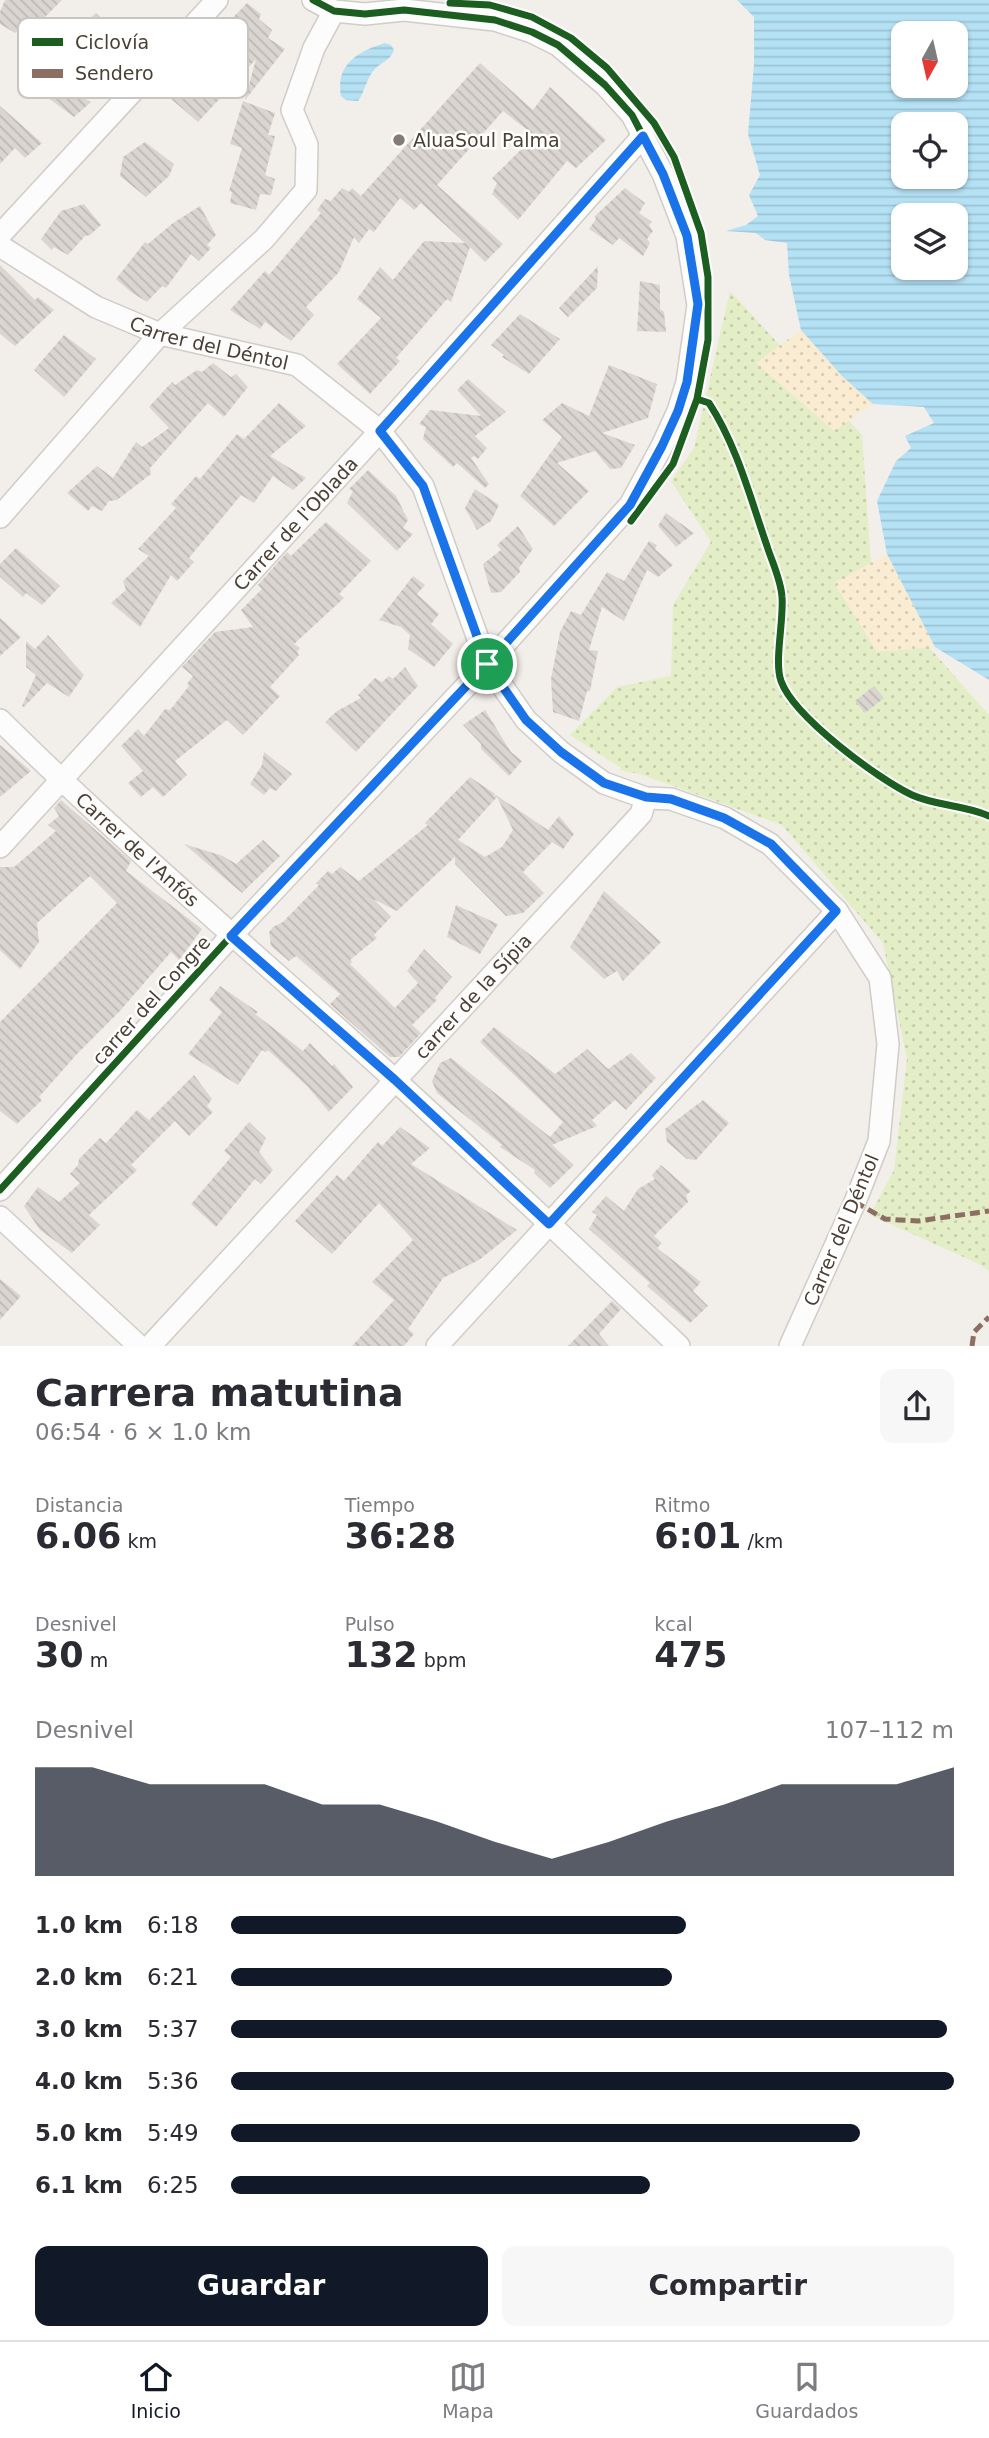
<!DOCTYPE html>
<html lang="es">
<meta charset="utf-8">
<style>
body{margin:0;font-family:"DejaVu Sans",sans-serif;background:#f7f7f7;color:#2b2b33;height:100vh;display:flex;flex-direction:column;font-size:26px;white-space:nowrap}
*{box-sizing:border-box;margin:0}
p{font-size:23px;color:#7c7c81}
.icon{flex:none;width:38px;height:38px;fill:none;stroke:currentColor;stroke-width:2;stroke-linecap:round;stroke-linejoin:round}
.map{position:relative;height:1346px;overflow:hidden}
.details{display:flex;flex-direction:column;background:#fff;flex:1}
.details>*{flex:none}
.needle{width:46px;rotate:188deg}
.buttons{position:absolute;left:891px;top:21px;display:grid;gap:14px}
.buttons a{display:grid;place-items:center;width:77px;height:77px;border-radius:14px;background:#fff;box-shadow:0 2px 5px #0004;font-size:35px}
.pin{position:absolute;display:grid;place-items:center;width:60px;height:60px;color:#fff;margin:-30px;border:4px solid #fff;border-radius:50%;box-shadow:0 2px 7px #0007}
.round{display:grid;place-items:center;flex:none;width:74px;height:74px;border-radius:14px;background:#f7f7f7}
.overview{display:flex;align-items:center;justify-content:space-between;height:119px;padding:0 35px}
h1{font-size:38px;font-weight:600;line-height:52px}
.stats{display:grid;grid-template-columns:repeat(3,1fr);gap:10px;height:119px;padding:7px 35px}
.stats div{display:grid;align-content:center}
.stats b{font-size:35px;font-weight:600}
.stats small{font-size:19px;font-weight:400}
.stats p{font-size:19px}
.chart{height:196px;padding:14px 35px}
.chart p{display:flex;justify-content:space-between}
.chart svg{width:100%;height:126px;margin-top:7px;fill:#111827;opacity:.7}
.button{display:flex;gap:14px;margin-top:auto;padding:14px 35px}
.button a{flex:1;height:80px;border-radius:14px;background:#111827;color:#fff;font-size:28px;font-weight:600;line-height:80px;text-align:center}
.button a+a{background:#f7f7f7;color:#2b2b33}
ul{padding:0 35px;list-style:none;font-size:23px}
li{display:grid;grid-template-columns:112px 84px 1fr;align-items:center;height:52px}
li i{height:18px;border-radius:9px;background:#111827}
.tabs{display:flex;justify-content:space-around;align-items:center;height:98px;border-top:2px solid #e1e1e2;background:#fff;font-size:19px;color:#7c7c81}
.tabs a{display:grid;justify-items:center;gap:4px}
.tabs .on{color:#111827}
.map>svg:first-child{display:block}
.green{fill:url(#green-dots)}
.sand{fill:url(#sand-dots)}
.water{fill:url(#water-rules);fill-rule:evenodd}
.building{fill:url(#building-back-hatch);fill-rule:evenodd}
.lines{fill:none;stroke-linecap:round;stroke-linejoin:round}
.minor-casing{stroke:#d0ccc7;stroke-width:24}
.minor{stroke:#fdfcfc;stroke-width:21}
.quiet{stroke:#8d6e63;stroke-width:5;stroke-dasharray:10 5;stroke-linecap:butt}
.cycleway-casing{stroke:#fff;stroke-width:11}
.cycleway{stroke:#1b5e20;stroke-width:7}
.route-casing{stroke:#fff;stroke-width:14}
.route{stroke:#1a73e8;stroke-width:9}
.poi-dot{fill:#847c74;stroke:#fff;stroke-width:2.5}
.labels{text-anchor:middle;stroke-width:5;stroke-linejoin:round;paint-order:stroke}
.poi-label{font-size:19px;fill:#493f34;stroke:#fff;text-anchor:start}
.street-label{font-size:19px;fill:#493f34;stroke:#fff}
.key{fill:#fff;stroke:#c8c5c2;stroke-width:2}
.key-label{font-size:19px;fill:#493f34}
</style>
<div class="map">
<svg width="989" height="1346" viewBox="0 0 989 1346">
<defs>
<pattern id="green-dots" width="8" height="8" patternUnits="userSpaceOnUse" patternTransform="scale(1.75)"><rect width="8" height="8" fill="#e3eec7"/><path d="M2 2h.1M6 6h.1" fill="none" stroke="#c4cdac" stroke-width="1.8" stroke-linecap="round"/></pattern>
<pattern id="sand-dots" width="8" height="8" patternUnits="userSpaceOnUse" patternTransform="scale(1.75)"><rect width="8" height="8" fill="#f9ecd2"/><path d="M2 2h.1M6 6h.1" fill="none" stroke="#d7cbb5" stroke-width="1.8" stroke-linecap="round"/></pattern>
<pattern id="water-rules" width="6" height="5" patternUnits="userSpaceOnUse" patternTransform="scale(1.75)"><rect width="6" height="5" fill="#b5e1f4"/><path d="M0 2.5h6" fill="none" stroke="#9dc2d2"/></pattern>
<pattern id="building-back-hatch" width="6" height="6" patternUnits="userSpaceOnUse" patternTransform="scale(1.75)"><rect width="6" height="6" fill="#dad5d0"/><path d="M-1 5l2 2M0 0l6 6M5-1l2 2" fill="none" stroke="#bdb8b3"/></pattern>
</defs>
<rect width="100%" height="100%" fill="#f2eeea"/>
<path class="green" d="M730 291 862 435 871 563 927 645 989 715V1271L977 1263 870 1215 894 1170 907 1059 883 943 782 825 643 775 620 770 621 768 570 735 617 687 671 676 673 605 711 542 671 481 694 448Z"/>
<path class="sand" d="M801 330 842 376 873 404 834 431 756 363Z
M887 554 935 647 877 652 834 583Z"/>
<path class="water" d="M737 0H989V680L935 647 887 554 877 501 896 461 911 448 905 436 934 423 924 407 873 404 842 376 801 330 789 275 787 243 765 240 756 233 726 231 746 225 758 216 749 195 760 175 748 134 754 64V17ZM903 33H956V86H903ZM903 124H956V177H903ZM903 215H956V268H903Z
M385 43 391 45 394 50C390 61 381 62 374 70 366 79 365 92 358 101L346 100 341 96C335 64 359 51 385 43Z"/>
<path class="building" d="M5 0H62L29 33 24 26 15 33 0 24V12Z
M247 3 261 14 259 19 272 30 268 38 285 49 245 100 256 59 244 72 225 53 231 43 220 31Z
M96 13 134 49 111 74 89 54 96 43 81 27Z
M70 63 85 78 75 93 91 102 74 117 44 95Z
M480 63 533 110 550 87 606 140 576 168 567 161 518 220 492 194 497 183 492 178 535 136 503 111 437 185 503 244 485 262 470 247 451 302 447 299 396 358 400 361 370 394 337 364 381 318 357 299 380 267 393 280 424 241 465 243 421 203 414 210 400 198 374 232 369 229 359 243 354 237 339 272 306 307 314 315 291 341 265 322 260 329 230 310 265 271 269 275 290 250 321 213 317 210 325 199 331 201 342 188 349 192 352 188 361 196Z
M192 68 225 93 198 122 170 98Z
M243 101 275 113 268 135 275 136 265 175 275 179 271 195 260 194 256 210 230 203 232 192 229 191 242 148 230 144Z
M0 106 42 143 25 158 15 148 0 164Z
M145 142 174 164 169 176 146 197 120 176 123 157Z
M625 188 645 203 639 213 652 222 649 225 653 231 647 239 650 243 643 256 619 238 613 245 589 229 596 219 595 216Z
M84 204 101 225 90 235 85 236 68 255 54 247 52 250 41 239 61 211Z
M200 206 216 235 207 245 211 248 199 261 191 254 166 288 162 286 147 302 131 292 116 279 145 242 148 244 173 223Z
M0 265 35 300 38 297 54 310 15 346 0 334Z
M598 266 597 288 568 317 559 308Z
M640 281 660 285V309L664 312 666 332 637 331Z
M520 314 560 339 529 374 502 357 504 355 491 345Z
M64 335 96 359 64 397 34 370Z
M213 363 231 377 236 374 248 387 224 417 208 403 150 468 151 474 117 500 109 501 102 511 92 506 88 511 67 493 97 466 113 478 136 442 142 447 169 428 149 407 172 382 175 385 197 370 202 372Z
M609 365 657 384 648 418 602 433 635 445 621 468 610 469 595 451 557 463 589 491 554 526 520 496 562 437 542 420 562 403 589 416Z
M468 379 506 412 475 436 487 448 478 459 474 456 471 458 489 484 485 488 457 463 453 467 423 439 426 427 419 424 430 410 481 416 457 390Z
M279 403 306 426 270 456 306 478 293 490 273 476 254 503 241 495 189 558 194 562 177 581 171 575 140 627 111 603 126 590 123 581 149 556 138 549 176 508 171 504 196 476 200 479 237 434 244 439Z
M368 470 396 496 408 520 403 528 413 534 397 551 347 503 353 491 349 489Z
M475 489 499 505 491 521 477 530 465 508Z
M666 513 694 533 676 547 658 526Z
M326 522 371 561 339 594 344 598 294 644 300 648 297 652 299 655 270 687 280 696 243 735 227 720 175 761 187 775 163 797 153 787 141 797 128 783 143 771 121 746 138 729 144 736 165 709 170 710 189 686 187 684 193 676 182 667 215 632 253 627 241 610 262 589 258 585 287 552 291 556Z
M518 526 533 549 519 568 520 572 501 592 491 593 483 564 501 550 497 545Z
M649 541 657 545 655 549 673 565 658 577 647 570 624 621 602 607 589 650 598 651 590 691H587L579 721 553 712 551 679 560 632 571 611 581 615 607 572 624 581Z
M16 548 60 586 42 605 26 593 23 597 0 577V564Z
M413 576 425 585 417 594 439 614 431 624 453 644 434 667 408 649 410 635 401 627 379 620Z
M0 618 21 637 0 656Z
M48 635 84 675 69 697 47 683 24 707 22 706 36 675 26 667V641L35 649Z
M405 667 418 686 356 752 325 722 337 711 361 698 358 695 375 678 382 682 389 676 393 679Z
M874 686 884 698 865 713 855 701Z
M485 710 511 752 522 761 509 776 481 749V744L463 725Z
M0 745 31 771 0 797Z
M264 752 292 774 276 791 270 788 264 795 250 784 262 765Z
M470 777 495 794 493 797 496 795 548 830 559 816 574 834 563 849 552 842 523 872 544 893 523 913 506 916 455 864V857L397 911 373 899 391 917 374 935 377 938 350 960 352 962 350 964 395 1008 418 983 407 971 424 949 452 977 435 998 437 1000 412 1025 421 1033 399 1057H390L330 1004 340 994 296 956 289 961 271 946 269 932 273 927 283 922 319 885 316 883 328 871 332 874 340 867 359 881 428 825 425 823ZM497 797 513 830 502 847 485 857 458 840Z
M61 800 131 861 126 871 202 929 179 960 171 952 119 1012 77 1054 39 1097 42 1100 17 1124 0 1111V1022L117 903 90 876 37 923 39 942 20 969 0 950V867H14L56 831 48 825 59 816 54 808Z
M263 840 280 856 242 893 184 844 223 856 236 864Z
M604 891 661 942 623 981 617 971 604 979 570 947Z
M456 905 498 924 480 954 447 937Z
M220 986 258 1012 255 1014 303 1051 310 1043 332 1066 334 1064 353 1087 329 1112 308 1087 268 1050 266 1052 262 1050 238 1085 188 1054 222 1012 209 1000Z
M494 1027 555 1074 587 1049 608 1069 631 1053 656 1078 626 1110 615 1100 592 1120 597 1126 552 1145 574 1165 550 1188 534 1173 535 1170 500 1147 502 1145 437 1093 432 1081 440 1063 451 1058 550 1137 563 1122 480 1042Z
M194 1075 212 1099 207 1106 213 1112 189 1136 175 1121 131 1165 137 1170 89 1215 100 1225 72 1253 40 1230 24 1206 38 1187 59 1202 80 1183 70 1174 78 1165 79 1159 100 1138 106 1143 137 1110 149 1120Z
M703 1100 729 1123 696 1160 687 1159 667 1142 665 1129Z
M249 1122 266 1138 259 1152 273 1170 261 1184 255 1179 216 1227 191 1204 231 1157 224 1151Z
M400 1127 430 1148 411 1164 517 1230 479 1260 443 1278 408 1329 414 1334 404 1346H352L394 1300 372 1282 413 1240 379 1203 332 1254 295 1221 337 1175 344 1181 378 1142 382 1146Z
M661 1165 691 1191 686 1195 688 1202 654 1236 662 1243 657 1248 701 1282 693 1291 708 1306 690 1323 647 1286 650 1283 589 1229 597 1215 592 1212 606 1196 624 1211 638 1189 655 1179 652 1175Z
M0 1279 21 1296 0 1320Z
M612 1301 621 1309 599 1334 609 1346H568Z"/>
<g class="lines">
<defs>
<g id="minor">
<path d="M0 235 217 0"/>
<path id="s1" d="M0 246 96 307 160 334 297 365 380 431 423 486 487 664 526 720 561 752 604 783 646 798 671 799 725 818 770 844 837 911 880 978 888 1044 879 1141 855 1202 790 1346"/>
<path d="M0 517 160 334 264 239 306 190 307 145 292 110 314 48 334 11"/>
<path id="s2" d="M0 720C127 846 264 961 396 1081 491 1168 585 1257 679 1346"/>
<path id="s3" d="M0 847 380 431 643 136"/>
<path d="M0 1190 231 936 487 664 630 505 662 446 678 411 687 382 698 305 687 236 663 174 643 136 632 115 605 85 558 45 532 32 495 20 404 10 365 14 334 11 313 0"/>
<path d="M0 1217 139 1346"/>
<path id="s4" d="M150 1346 641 814 646 798"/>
<path d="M437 1346 837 911"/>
</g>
</defs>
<use href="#minor" class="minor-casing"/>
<use href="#minor" class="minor"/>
<path class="quiet" d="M855 1202 885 1219 918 1221 989 1211
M972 1346 974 1332 989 1317"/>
<defs>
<path id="cycleway" d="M450 3 490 5 532 17 571 38 607 68 654 123 674 157 701 233 708 277V340L697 399 673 464 631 521
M697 399 709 403C737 446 750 497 767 546 772 562 781 580 782 597 784 620 774 662 781 681 794 717 878 779 912 795 936 806 965 805 989 816
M0 1190 231 936 487 664 630 505 662 446 678 411 687 382 698 305 687 236 663 174 643 136 632 115 605 85 558 45 532 32 495 20 404 10 365 14 334 11 313 0"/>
</defs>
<use href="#cycleway" class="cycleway-casing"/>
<use href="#cycleway" class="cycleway"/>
</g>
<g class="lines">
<defs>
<path id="route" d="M487 664 423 486 380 431 643 136 663 174 687 236 698 304 687 382 678 411 662 446 630 505 487 664 526 720 561 752 604 783 646 797 671 799 724 818 771 844 836 911 549 1224 395 1080 231 936 487 664"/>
</defs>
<use href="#route" class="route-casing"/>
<use href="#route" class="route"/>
</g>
<circle class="poi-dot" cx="399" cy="140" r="7"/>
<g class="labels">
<g class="poi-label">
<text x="413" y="147">AluaSoul Palma</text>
</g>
<g class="street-label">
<text dy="7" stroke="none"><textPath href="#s1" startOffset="233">Carrer del Déntol</textPath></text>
<text dy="7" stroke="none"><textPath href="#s3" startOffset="438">Carrer de l'Oblada</textPath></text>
<text dy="7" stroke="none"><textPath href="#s2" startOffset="189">Carrer de l'Anfós</textPath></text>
<text dy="7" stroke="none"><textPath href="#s4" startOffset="476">carrer de la Sípia</textPath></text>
<text transform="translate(151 1000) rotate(-48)" y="7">carrer del Congre</text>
<text transform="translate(841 1230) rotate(-67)" y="7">Carrer del Déntol</text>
</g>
</g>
<rect x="18" y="18" width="230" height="80" rx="10" class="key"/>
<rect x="32" y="38" width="31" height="8" fill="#1b5e20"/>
<rect x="32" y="69" width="31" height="9" fill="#8d6e63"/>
<g class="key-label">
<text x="75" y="49">Ciclovía</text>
<text x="75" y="80">Sendero</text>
</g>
</svg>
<div class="buttons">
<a><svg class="needle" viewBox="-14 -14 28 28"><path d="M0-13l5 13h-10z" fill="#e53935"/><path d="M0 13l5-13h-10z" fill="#7c7c81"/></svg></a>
<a><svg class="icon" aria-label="locate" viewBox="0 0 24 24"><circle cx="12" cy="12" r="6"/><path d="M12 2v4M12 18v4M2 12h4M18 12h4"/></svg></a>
<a><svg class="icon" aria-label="layers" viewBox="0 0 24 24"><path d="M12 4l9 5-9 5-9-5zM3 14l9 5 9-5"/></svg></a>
</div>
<div class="pin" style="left:487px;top:664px;background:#1e9e55"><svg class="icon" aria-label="arrive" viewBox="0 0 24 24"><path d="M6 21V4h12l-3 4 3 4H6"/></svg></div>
</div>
<section class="details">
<div class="overview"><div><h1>Carrera matutina</h1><p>06:54 · 6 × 1.0 km</p></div><a class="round"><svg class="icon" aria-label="share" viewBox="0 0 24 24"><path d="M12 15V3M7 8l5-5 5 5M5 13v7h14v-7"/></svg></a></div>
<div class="stats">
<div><p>Distancia</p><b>6.06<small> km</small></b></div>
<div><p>Tiempo</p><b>36:28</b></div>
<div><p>Ritmo</p><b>6:01<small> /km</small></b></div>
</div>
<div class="stats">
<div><p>Desnivel</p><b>30<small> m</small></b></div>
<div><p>Pulso</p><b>132<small> bpm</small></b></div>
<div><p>kcal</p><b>475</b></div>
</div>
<div class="chart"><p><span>Desnivel</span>107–112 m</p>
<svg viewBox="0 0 160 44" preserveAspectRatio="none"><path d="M0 44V6L10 6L20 12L30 12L40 12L50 19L60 19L70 25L80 32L90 38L100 32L110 25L120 19L130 12L140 12L150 12L160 6V44z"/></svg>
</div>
<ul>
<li><b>1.0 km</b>6:18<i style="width:63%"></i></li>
<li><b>2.0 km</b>6:21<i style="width:61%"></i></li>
<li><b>3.0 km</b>5:37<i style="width:99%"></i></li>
<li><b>4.0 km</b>5:36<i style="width:100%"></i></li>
<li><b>5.0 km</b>5:49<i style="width:87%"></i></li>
<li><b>6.1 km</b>6:25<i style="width:58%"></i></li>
</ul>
<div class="button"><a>Guardar</a><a>Compartir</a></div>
</section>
<nav class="tabs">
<a class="on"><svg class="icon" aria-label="home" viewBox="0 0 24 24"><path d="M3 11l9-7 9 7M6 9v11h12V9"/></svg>Inicio</a>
<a><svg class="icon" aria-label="map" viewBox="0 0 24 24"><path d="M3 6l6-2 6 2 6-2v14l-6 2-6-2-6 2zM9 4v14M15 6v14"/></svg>Mapa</a>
<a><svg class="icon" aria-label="saved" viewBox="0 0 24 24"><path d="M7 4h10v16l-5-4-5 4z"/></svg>Guardados</a>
</nav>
